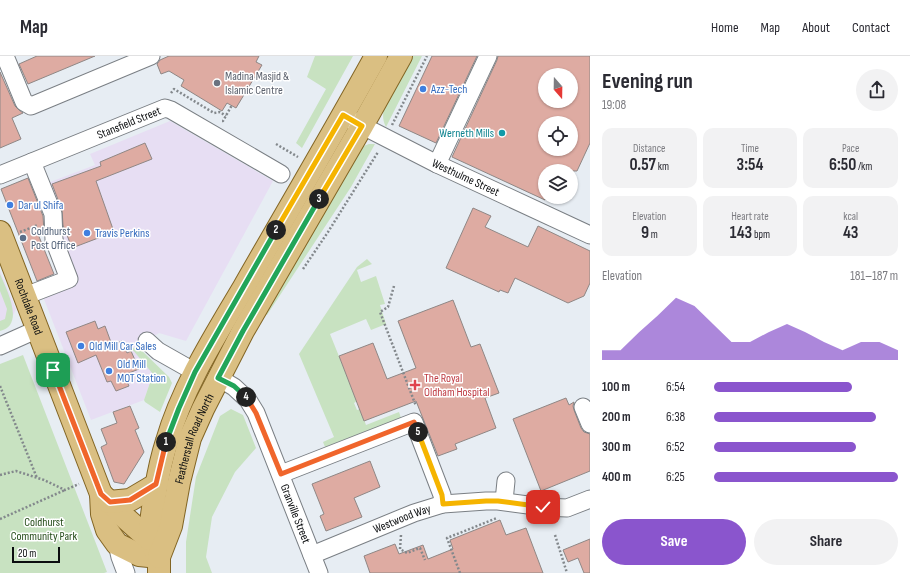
<!DOCTYPE html>
<meta charset="utf-8">
<style>
body{margin:0;font-family:"Sofia Sans Condensed",sans-serif;background:#f2f2f3;color:#2b2b33;height:100vh;display:flex;flex-direction:column;font-size:15px;white-space:nowrap}
*{box-sizing:border-box;margin:0}
p{font-size:13px;color:#7c7c81}
.icon{flex:none;width:22px;height:22px;fill:none;stroke:currentColor;stroke-width:2;stroke-linecap:round;stroke-linejoin:round}
.map{position:relative;flex:1;overflow:hidden}
.details{display:flex;flex-direction:column;background:#fff;width:320px}
.details>*{flex:none}
.needle{width:26px;rotate:160deg}
.fabs{position:absolute;left:538px;top:12px;display:grid;gap:8px}
.fabs a{display:grid;place-items:center;width:40px;height:40px;border-radius:50%;background:#fff;box-shadow:0 1px 3px #0004;font-size:20px}
.scale{position:absolute;left:12px;bottom:10px;width:48px;box-sizing:border-box;padding-left:4px;border:2px solid #0b0d0f;border-top:0;font-size:11px;line-height:14px;white-space:nowrap;color:#0b0d0f;-webkit-text-stroke:3px #fff;paint-order:stroke}
.pin{position:absolute;display:grid;place-items:center;width:34px;height:34px;color:#fff;margin:-17px;border-radius:8px;box-shadow:0 2px 6px #0006}
.km{position:absolute;width:20px;height:20px;margin:-10px;border-radius:50%;background:#222;color:#fff;font-size:11px;line-height:20px;text-align:center}
.round{display:grid;place-items:center;flex:none;width:42px;height:42px;border-radius:21px;background:#f2f2f3}
.overview{display:flex;align-items:center;justify-content:space-between;height:68px;padding:0 12px}
h1{font-size:22px;font-weight:700;line-height:30px}
.stats{display:grid;grid-template-columns:repeat(3,1fr);gap:6px;height:68px;padding:4px 12px}
.stats div{display:grid;align-content:center;border-radius:10px;background:#f2f2f3;text-align:center}
.stats b{font-size:17px;font-weight:700}
.stats small{font-size:11px;font-weight:400}
.stats p{font-size:11px}
.chart{height:112px;padding:8px 12px}
.chart p{display:flex;justify-content:space-between}
.chart svg{width:100%;height:72px;margin-top:4px;fill:#8a55cd;opacity:.7}
.button{display:flex;gap:8px;margin-top:auto;padding:8px 12px}
.button a{flex:1;height:46px;border-radius:24px;background:#8a55cd;color:#fff;font-size:16px;font-weight:700;line-height:46px;text-align:center}
.button a+a{background:#f2f2f3;color:#2b2b33}
ul{padding:0 12px;list-style:none;font-size:13px}
li{display:grid;grid-template-columns:64px 48px 1fr;align-items:center;height:30px}
li i{height:10px;border-radius:5px;background:#8a55cd}
header{display:flex;align-items:center;gap:24px;box-sizing:border-box;height:56px;padding:0 20px;background:#fff;border-bottom:1px solid #e1e1e2}
header strong{font-size:19px}
nav{display:flex;gap:22px;margin-inline-start:auto;font-size:14px}
main{display:flex;flex:1;min-height:0}
.map>svg:first-child{display:block}
.commercial{fill:#e7def3}
.green{fill:#c8e2c1}
.building{fill:#deaba2;stroke:#8f8785;fill-rule:evenodd}
.lines{fill:none;stroke-linecap:round;stroke-linejoin:round}
.minor-casing{stroke:#7a7f84;stroke-width:19}
.major-casing{stroke:#826524;stroke-width:24}
.path{stroke:#83888c;stroke-width:2.5;stroke-dasharray:2 2;stroke-linecap:butt}
.minor{stroke:#fff;stroke-width:17}
.major{stroke:#dabf82;stroke-width:22}
.split-1-casing{stroke:#fff;stroke-width:8}
.split-2-casing{stroke:#fff;stroke-width:8}
.split-3-casing{stroke:#fff;stroke-width:8}
.split-4-casing{stroke:#fff;stroke-width:8}
.split-5-casing{stroke:#fff;stroke-width:8}
.split-6-casing{stroke:#fff;stroke-width:8}
.split-1{stroke:#f0652b;stroke-width:5}
.split-2{stroke:#22a559;stroke-width:5}
.split-3{stroke:#f5b400;stroke-width:5}
.split-4{stroke:#22a559;stroke-width:5}
.split-5{stroke:#f0652b;stroke-width:5}
.split-6{stroke:#f5b400;stroke-width:5}
.worship-dot{fill:#6b7280;stroke:#fff;stroke-width:1.5}
.shop-dot{fill:#3f7fe0;stroke:#fff;stroke-width:1.5}
.culture-dot{fill:#0f9aa8;stroke:#fff;stroke-width:1.5}
.service-dot{fill:#5c6f8a;stroke:#fff;stroke-width:1.5}
.health-dot{fill:#e0444e;stroke:#fff;stroke-width:1.5}
.labels{text-anchor:middle;stroke-width:3;stroke-linejoin:round;paint-order:stroke}
.worship-label{font-size:12px;fill:#5b616d;stroke:#fff;text-anchor:start}
.shop-label{font-size:12px;fill:#366cbe;stroke:#fff;text-anchor:start}
.street-label{font-size:12px;fill:#0b0d0f;stroke:#fff}
.culture-label{font-size:12px;fill:#0d838f;stroke:#fff;text-anchor:end}
.service-label{font-size:12px;fill:#4e5e75;stroke:#fff;text-anchor:start}
.health-label{font-size:12px;fill:#be3a42;stroke:#fff;text-anchor:start}
.park-label{font-size:12px;fill:#244b18;stroke:#fff}
</style>
<header>
<strong>Map</strong>
<nav><a>Home</a><a>Map</a><a>About</a><a>Contact</a></nav>
</header>
<main>
<div class="map">
<svg width="590" height="517" viewBox="0 0 590 517">
<rect width="100%" height="100%" fill="#e7edf3"/>
<path class="commercial" d="M170 65 273 125 186 285 159 277 133 293 153 318 144 344 91 364 42 238 74 224 45 128 95 109 90 98Z
M0 215 16 253 9 268 0 271Z"/>
<path class="green" d="M315 0H353L302 92 296 87 326 33 307 21Z
M413 0H422L386 71C382 63 383 59 384 50Z
M369 88H375L351 131 267 259 263 257 361 91Z
M367 203 372 208 357 214 361 226 376 220 385 248 380 249 386 268 371 274 366 263 330 278 357 345 354 347 357 354 360 353 366 369 399 356 401 362 325 391 323 386 334 381 299 298 357 211Z
M0 218C5 230 19 256 10 269 8 272 4 274 0 275V265L5 263 7 253 0 235Z
M137 290 169 321 172 327 160 356 145 346 144 344 153 318 132 293Z
M23 299 107 516 104 517H0V308Z
M231 353 243 359 256 392 235 416 212 461 206 501 212 517H186V486L196 421 220 360Z"/>
<path class="building" d="M37 0H95L28 28 19 8Z
M169 0H259L256 6 262 9 236 52 227 47 222 55 181 30 184 24 169 15 161 18 157 8 160 4Z
M432 0H477L436 87 399 70Z
M498 0H590V87L577 115H545V144L452 101 497 4ZM545 19H571V45H545ZM545 67H571V93H545Z
M0 16 15 50 19 54 23 57 12 62 21 83 0 92Z
M145 87 152 103 96 125 114 176 72 192 63 169 62 154 52 128 101 110 100 106Z
M28 122 43 160 44 176 38 178 54 218 37 225 1 133Z
M473 152 491 160 485 171 528 191 538 170 590 195V227L584 240 568 247 515 222 508 237 500 234 499 236 446 212Z
M453 244 471 291 480 288 499 337 485 342 496 372 455 388 457 393 438 400 416 345 364 365 339 300 373 287 387 323 416 312 398 265Z
M95 265 98 273 105 270 112 289 122 285 127 297 131 295 139 313 124 319 129 330 116 335 111 325 107 326 96 299 78 307 66 276Z
M566 342 569 349 574 346 573 350 574 354 581 372 584 376 590 378V415L541 435 513 363Z
M130 350 139 372 135 374 144 396 124 428 114 426 101 391 107 388 101 373 117 367 113 356Z
M370 405 380 431 354 442 362 461 326 475 320 460 324 458 312 428Z
M500 464 506 479 526 472 543 517H370L364 500 395 488 399 498 423 489 428 503 453 493 450 484Z
M590 483V517H584L578 502 568 506 563 494Z"/>
<g class="lines">
<defs>
<g id="minor">
<path d="M5 0 24 46 31 50 151 0"/>
<path id="s1" d="M353 65 437 108 590 179"/>
<path d="M437 108 488 0"/>
<path id="s2" d="M0 119 165 52 171 54 281 118"/>
<path d="M25 240 69 223 54 184 53 158 32 106"/>
<path d="M147 285 158 295 195 316"/>
<path d="M0 290 38 273"/>
<path id="s3" d="M219 322 234 331 248 344 256 357 319 517"/>
<path d="M583 351 590 368"/>
<path d="M281 418 414 366 442 439 443 448"/>
<path d="M504 445 506 425"/>
<path d="M117 488 120 501 126 517"/>
<path id="s4" d="M312 499 414 457 443 448 486 445H498L543 451 567 452 590 443"/>
</g>
<g id="major">
<path id="s5" d="M0 176 101 438 102 458 107 474 117 488 139 499 159 501"/>
<path d="M101 438 116 452 122 459 149 483 159 501V517"/>
<path d="M109 446 130 444 157 428"/>
<path d="M149 483C153 450 157 416 167 385 183 330 215 280 244 231 288 154 333 78 376 0"/>
<path id="s6" d="M159 501 171 470 179 426 190 382 203 353 243 275 362 70 401 0"/>
</g>
</defs>
<use href="#minor" class="minor-casing"/>
<use href="#major" class="major-casing"/>
<path class="path" d="M171 37 174 33 214 57 220 56 226 60
M222 65H223L232 49
M392 69 427 0
M276 88 298 101
M20 176 38 169
M303 213 328 176 378 96
M394 230 388 251 380 256 416 350
M0 330 37 422
M0 419 16 415 44 424 65 434 79 428
M0 463 65 434
M401 479 400 493 407 497 420 492 425 504
M555 479 567 517
M460 517 447 482 497 462"/>
<use href="#minor" class="minor"/>
<use href="#major" class="major"/>
</g>
<g class="lines">
<defs>
<path id="split-1" d="M53 314 101 438 110 446 130 444 156 428 166 386"/>
<path id="split-2" d="M166 386 179 352 195 316 276 174"/>
<path id="split-3" d="M276 174 343 59 362 70 319 143"/>
<path id="split-4" d="M246 341 234 330 218 322 243 275 319 143"/>
<path id="split-5" d="M246 341 248 344 256 357 281 418 414 366 418 376"/>
<path id="split-6" d="M418 376 442 439 443 448 486 445H498L543 451"/>
</defs>
<use href="#split-1" class="split-1-casing"/>
<use href="#split-2" class="split-2-casing"/>
<use href="#split-3" class="split-3-casing"/>
<use href="#split-4" class="split-4-casing"/>
<use href="#split-5" class="split-5-casing"/>
<use href="#split-6" class="split-6-casing"/>
<use href="#split-1" class="split-1"/>
<use href="#split-2" class="split-2"/>
<use href="#split-3" class="split-3"/>
<use href="#split-4" class="split-4"/>
<use href="#split-5" class="split-5"/>
<use href="#split-6" class="split-6"/>
</g>
<circle class="worship-dot" cx="217" cy="27" r="4"/>
<g class="shop-dot">
<circle cx="423" cy="33" r="4"/>
<circle cx="10" cy="149" r="4"/>
<circle cx="87" cy="177" r="4"/>
<circle cx="81" cy="290" r="4"/>
<circle cx="109" cy="315" r="4"/>
</g>
<circle class="culture-dot" cx="502" cy="77" r="4"/>
<circle class="service-dot" cx="23" cy="182" r="4"/>
<path class="health-dot" d="M413 323h4v4h4v4h-4v4h-4v-4h-4v-4h4z"/>
<g class="labels">
<g class="worship-label">
<text x="225" y="24">Madina Masjid &amp;<tspan x="225" dy="14">Islamic Centre</tspan></text>
</g>
<g class="shop-label">
<text x="431" y="37">Azz-Tech</text>
<text x="18" y="153">Dar ul Shifa</text>
<text x="95" y="181">Travis Perkins</text>
<text x="89" y="294">Old Mill Car Sales</text>
<text x="117" y="312">Old Mill<tspan x="117" dy="14">MOT Station</tspan></text>
</g>
<g class="street-label">
<text dy="4" stroke="none"><textPath href="#s2" startOffset="139">Stansfield Street</textPath></text>
<text dy="4" stroke="none"><textPath href="#s1" startOffset="126">Westhulme Street</textPath></text>
<text dy="4" stroke="none"><textPath href="#s5" startOffset="80">Rochdale Road</textPath></text>
<text dy="4" stroke="none"><textPath href="#s6" startOffset="124">Featherstall Road North</textPath></text>
<text dy="4" stroke="none"><textPath href="#s3" startOffset="160">Granville Street</textPath></text>
<text dy="4" stroke="none"><textPath href="#s4" startOffset="97">Westwood Way</textPath></text>
</g>
<g class="culture-label">
<text x="494" y="81">Werneth Mills</text>
</g>
<g class="service-label">
<text x="31" y="179">Coldhurst<tspan x="31" dy="14">Post Office</tspan></text>
</g>
<g class="health-label">
<text x="424" y="326">The Royal<tspan x="424" dy="14">Oldham Hospital</tspan></text>
</g>
<g class="park-label">
<text x="44" y="470">Coldhurst<tspan x="44" dy="14">Community Park</tspan></text>
</g>
</g>
</svg>
<div class="fabs">
<a><svg class="needle" viewBox="-14 -14 28 28"><path d="M0-13l5 13h-10z" fill="#e53935"/><path d="M0 13l5-13h-10z" fill="#7c7c81"/></svg></a>
<a><svg class="icon" aria-label="locate" viewBox="0 0 24 24"><circle cx="12" cy="12" r="6"/><path d="M12 2v4M12 18v4M2 12h4M18 12h4"/></svg></a>
<a><svg class="icon" aria-label="layers" viewBox="0 0 24 24"><path d="M12 4l9 5-9 5-9-5zM3 14l9 5 9-5"/></svg></a>
</div>
<div class="scale">20 m</div>
<div class="pin" style="left:53px;top:314px;background:#1e9e55"><svg class="icon" aria-label="arrive" viewBox="0 0 24 24"><path d="M6 21V4h12l-3 4 3 4H6"/></svg></div>
<div class="pin" style="left:543px;top:451px;background:#d93025"><svg class="icon" aria-label="check" viewBox="0 0 24 24"><path d="M5 12l5 5 9-10"/></svg></div>
<b class="km" style="left:166px;top:386px">1</b>
<b class="km" style="left:276px;top:174px">2</b>
<b class="km" style="left:319px;top:143px">3</b>
<b class="km" style="left:246px;top:341px">4</b>
<b class="km" style="left:418px;top:376px">5</b>
</div>
<section class="details">
<div class="overview"><div><h1>Evening run</h1><p>19:08</p></div><a class="round"><svg class="icon" aria-label="share" viewBox="0 0 24 24"><path d="M12 15V3M7 8l5-5 5 5M5 13v7h14v-7"/></svg></a></div>
<div class="stats">
<div><p>Distance</p><b>0.57<small> km</small></b></div>
<div><p>Time</p><b>3:54</b></div>
<div><p>Pace</p><b>6:50<small> /km</small></b></div>
</div>
<div class="stats">
<div><p>Elevation</p><b>9<small> m</small></b></div>
<div><p>Heart rate</p><b>143<small> bpm</small></b></div>
<div><p>kcal</p><b>43</b></div>
</div>
<div class="chart"><p><span>Elevation</span>181–187 m</p>
<svg viewBox="0 0 160 44" preserveAspectRatio="none"><path d="M0 44V38L10 38L20 27L30 17L40 6L50 11L60 22L70 33L80 33L90 27L100 22L110 27L120 33L130 38L140 33L150 33L160 38V44z"/></svg>
</div>
<ul>
<li><b>100 m</b>6:54<i style="width:75%"></i></li>
<li><b>200 m</b>6:38<i style="width:88%"></i></li>
<li><b>300 m</b>6:52<i style="width:77%"></i></li>
<li><b>400 m</b>6:25<i style="width:100%"></i></li>
</ul>
<div class="button"><a>Save</a><a>Share</a></div>
</section>
</main>
